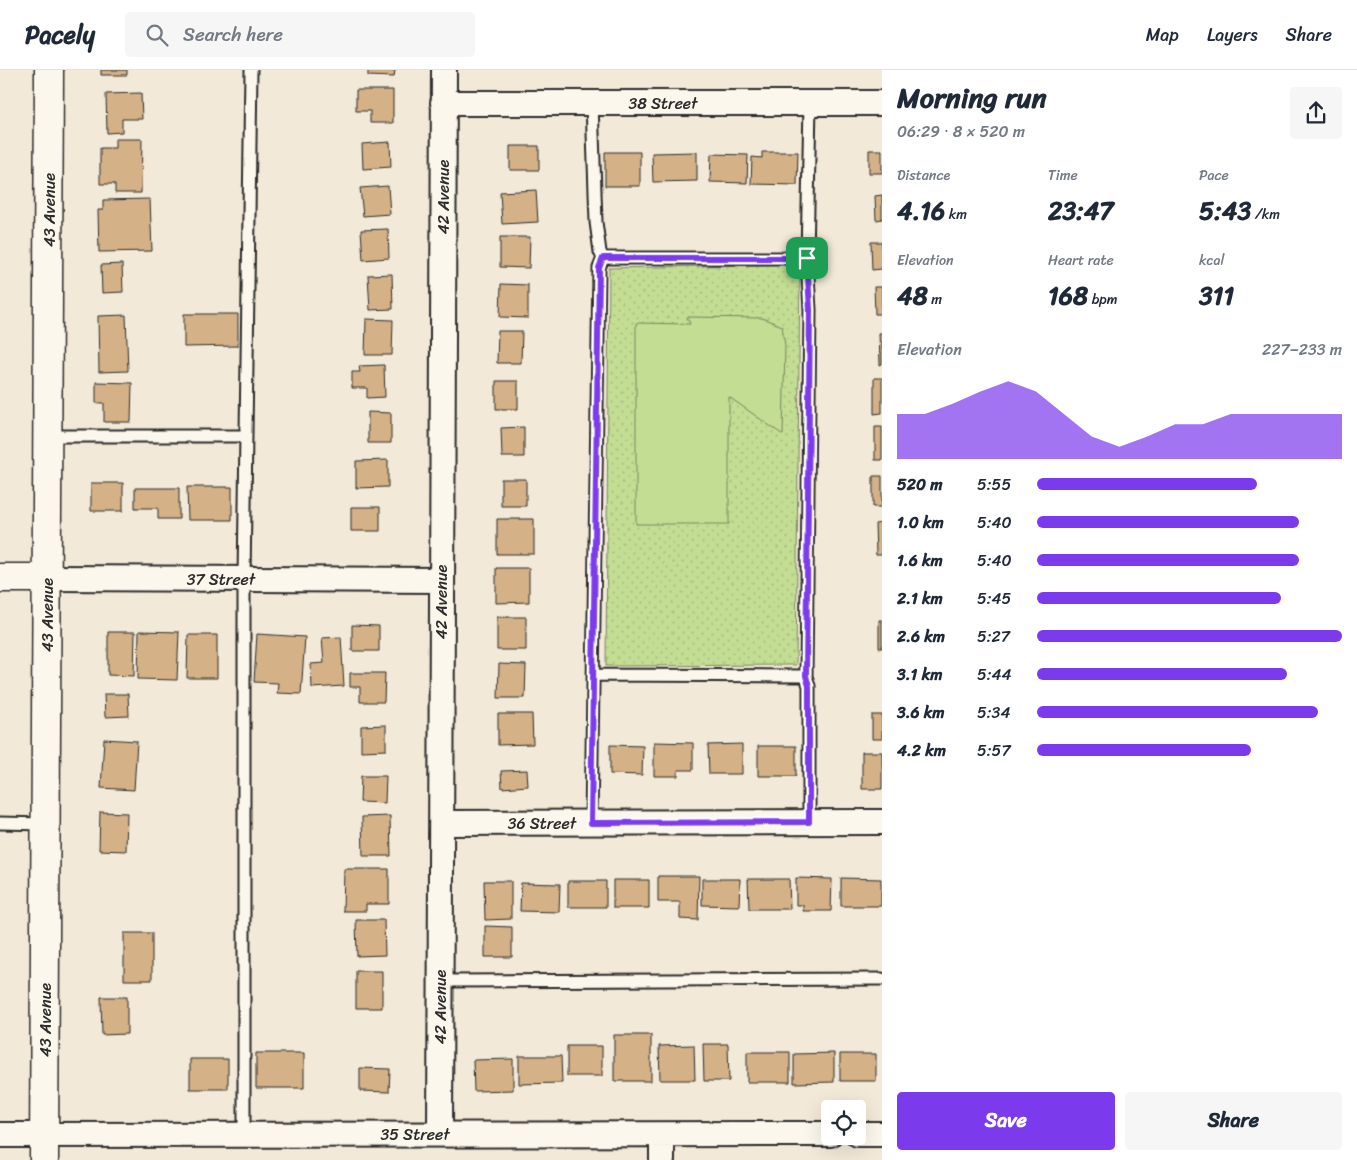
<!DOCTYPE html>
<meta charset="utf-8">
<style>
body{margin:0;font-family:Sriracha,sans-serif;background:#f6f6f7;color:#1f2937;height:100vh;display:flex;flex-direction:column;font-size:19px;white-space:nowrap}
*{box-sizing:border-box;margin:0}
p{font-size:16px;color:#747a83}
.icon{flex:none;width:28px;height:28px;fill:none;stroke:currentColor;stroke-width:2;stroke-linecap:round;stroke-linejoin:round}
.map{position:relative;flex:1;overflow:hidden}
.panel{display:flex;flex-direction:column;background:#fff;width:475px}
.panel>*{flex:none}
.buttons{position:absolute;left:821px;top:1030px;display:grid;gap:10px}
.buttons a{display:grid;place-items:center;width:45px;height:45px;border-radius:5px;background:#fff;box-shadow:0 5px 20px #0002;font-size:25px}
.pin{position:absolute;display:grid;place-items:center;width:42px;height:42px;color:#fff;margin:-21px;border-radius:10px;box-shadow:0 2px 8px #0006}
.round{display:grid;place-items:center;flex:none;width:52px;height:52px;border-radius:5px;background:#f6f6f7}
.overview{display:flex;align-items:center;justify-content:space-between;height:85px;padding:0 15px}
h1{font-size:28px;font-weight:700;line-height:38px}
.metrics{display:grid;grid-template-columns:repeat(3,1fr);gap:8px;height:85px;padding:5px 15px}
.metrics div{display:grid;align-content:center}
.metrics b{font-size:25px;font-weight:700}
.metrics small{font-size:14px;font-weight:400}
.metrics p{font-size:14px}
.chart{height:140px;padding:10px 15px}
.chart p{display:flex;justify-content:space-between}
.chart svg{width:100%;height:90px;margin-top:5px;fill:#7c3aed;opacity:.7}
.cta{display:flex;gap:10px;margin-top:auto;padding:10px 15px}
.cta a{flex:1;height:58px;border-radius:5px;background:#7c3aed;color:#fff;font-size:20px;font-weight:700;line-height:58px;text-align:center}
.cta a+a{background:#f6f6f7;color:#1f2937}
ul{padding:0 15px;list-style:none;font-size:16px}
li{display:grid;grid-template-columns:80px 60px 1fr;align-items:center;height:38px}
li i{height:12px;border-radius:6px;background:#7c3aed}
header{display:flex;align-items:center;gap:30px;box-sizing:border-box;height:70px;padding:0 25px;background:#fff;border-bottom:1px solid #e0e1e3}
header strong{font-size:24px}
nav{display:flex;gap:28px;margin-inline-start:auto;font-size:18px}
.search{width:350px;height:45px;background:#f6f6f7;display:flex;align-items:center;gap:12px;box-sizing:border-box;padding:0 18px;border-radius:5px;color:#747a83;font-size:19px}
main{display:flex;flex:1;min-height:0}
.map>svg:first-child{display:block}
.green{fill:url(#green-dots);stroke:#77845f}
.pitch{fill:#c3dd93;stroke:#77845f}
.building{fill:#d4b186;stroke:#2b2b2b}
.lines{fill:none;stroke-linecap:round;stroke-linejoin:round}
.service-casing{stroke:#2b2b2b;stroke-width:15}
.minor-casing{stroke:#2b2b2b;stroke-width:28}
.tertiary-casing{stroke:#2b2b2b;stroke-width:31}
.service{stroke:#fbf7ec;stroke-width:11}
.minor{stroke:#fbf7ec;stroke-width:24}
.tertiary{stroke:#fbf7ec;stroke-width:28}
.route-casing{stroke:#fff;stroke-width:10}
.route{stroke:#7c3aed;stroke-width:6}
.labels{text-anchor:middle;stroke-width:5;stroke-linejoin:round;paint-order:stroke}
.street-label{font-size:16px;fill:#2b2b2b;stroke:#fbf7ec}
</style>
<header>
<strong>Pacely</strong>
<div class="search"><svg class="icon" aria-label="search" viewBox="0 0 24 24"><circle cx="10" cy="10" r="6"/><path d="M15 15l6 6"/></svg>Search here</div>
<nav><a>Map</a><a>Layers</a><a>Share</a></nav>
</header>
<main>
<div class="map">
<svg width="882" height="1090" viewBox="0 0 882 1090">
<defs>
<pattern id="green-dots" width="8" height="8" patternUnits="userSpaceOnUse" patternTransform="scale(1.25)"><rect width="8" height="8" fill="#c3dd93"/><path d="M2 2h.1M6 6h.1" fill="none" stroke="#a8be7f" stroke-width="1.8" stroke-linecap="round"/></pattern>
</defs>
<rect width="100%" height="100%" fill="#f3e9d8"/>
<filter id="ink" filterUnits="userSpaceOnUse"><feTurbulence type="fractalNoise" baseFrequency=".02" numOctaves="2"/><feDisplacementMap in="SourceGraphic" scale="10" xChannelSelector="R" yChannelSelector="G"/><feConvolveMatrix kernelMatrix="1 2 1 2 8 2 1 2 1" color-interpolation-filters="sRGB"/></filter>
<g filter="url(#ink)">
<path class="green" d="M800 194 796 595 606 596 609 198Z"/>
<path class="pitch" d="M687 247 762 248 782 256 785 275 783 365 729 327V454H636V253L690 254Z"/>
<path class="building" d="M101 0H127V5H101Z
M368 0H395L394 7 368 6Z
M356 20H393V53H370V41H356Z
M141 23 142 49H122V62L107 63 106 24Z
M115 69H142L141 123H115V114H100V78H115Z
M390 72 391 97 363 99 362 74Z
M510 76H539V100H510Z
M869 80H882V103H869Z
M605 82H640V116H605Z
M697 82V111L653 112 652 83Z
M762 82H798L797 115 751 114 752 87 762 88Z
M711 84 748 85 747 113 710 112Z
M388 116 390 144 363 146 360 118Z
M536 120 538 152 502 154 500 122Z
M882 125V149L876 150 875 126Z
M150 129 152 181 99 182 98 140H103V130Z
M388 159 389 188 363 190 361 160Z
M500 167H530L529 198 500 197Z
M871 172H882V199L872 200Z
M122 194 123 222 102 223 101 195Z
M392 204 393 239 370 240 368 205Z
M501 214 528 215V248L500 247Z
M874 217H882V244H875Z
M184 244H238V276L184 277Z
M126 245 128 301 99 302 98 246Z
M366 249 393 250 392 285H365Z
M498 261H522L521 293H497Z
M879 263H882V294L880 295Z
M384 295 385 327 367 328V318H352V302H360L359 296Z
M874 308H882V343L874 344Z
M496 311H518V339H496Z
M96 312 132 313 131 352H104V333H96Z
M368 342 391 343V373H368Z
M524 357V387H502L501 358Z
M875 357H882V390H875Z
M388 390V417L356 418V391Z
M873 406H882V437H873Z
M501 409H526V436H501Z
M91 413H123V441H91Z
M187 417H232V450H188Z
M135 418H179V449H158V438H135Z
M351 437H380V461H351Z
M497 449H534V484H497Z
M882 453V485H876L875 454Z
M496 498H529V532L496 533Z
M497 547H526V580H497Z
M879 550H882V578H879Z
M352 555 379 556V581H352Z
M139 561 179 562 177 610 138 609Z
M108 562H135L134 606 108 605Z
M257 564 305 567 301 624 277 623 278 613 254 612Z
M188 565H217V608H187Z
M341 567 344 616 312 618 311 594 324 593 322 568Z
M499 594 526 595 525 628H498Z
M350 603H385L384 632H360V617H350Z
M104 624H128L129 646 105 647Z
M498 644H532L533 674 498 675Z
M872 645H882V669H872Z
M386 655V680L361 681V656Z
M104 669 137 671 134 720 101 718Z
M654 672 693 673V700H678V706H654Z
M742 674V704H709L708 675Z
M610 675 643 676 642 705 610 704Z
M758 676H796V706H758Z
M862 682H882V719H862Z
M527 700 528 716 502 718 501 701Z
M361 706H386L385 733 360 732Z
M100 742 127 743 126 781 99 780Z
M390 746 391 786H363L362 747Z
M344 799H389V834H366V841H343Z
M658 806H699L698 850 680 849V832H658Z
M796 808 832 809 831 841H803V835H796Z
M841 808 881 809V836H841Z
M702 809H740L739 836 702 835Z
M748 809H789L790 839H749Z
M613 810H649V838H613Z
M484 811H511V849L485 850Z
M568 811H606V837H568Z
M521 813 560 814 559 842 520 841Z
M356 850H384L385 885 357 886Z
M485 856 512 857V887H485Z
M124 863H152V910H124Z
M356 901H382V938H356Z
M101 927H127V964L102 965Z
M614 965H651V1011H614Z
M703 974H728L729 1011H704Z
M694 975 695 1010H660L659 976Z
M567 976H602V1006H567Z
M747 982H790V1012H747Z
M256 983H304V1018H256Z
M834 983V1012L794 1013V984Z
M840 984H876V1011H840Z
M519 986H561L562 1013 519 1014Z
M190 989H228V1019H190Z
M513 989V1020L474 1021 473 990Z
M360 998 390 999 389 1022 360 1021Z"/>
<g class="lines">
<defs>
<path id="service" d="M592 33 596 152 600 182 603 188
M603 188H807
M48 366H245
M594 605 806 606
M809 752V616L806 606 810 240 807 188 810 33
M0 753 46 754
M591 753 599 198 603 188
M440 911 882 909
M244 1065V509L251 0"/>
<path id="minor" d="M443 33H882
M48 508 441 510
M442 753 882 752
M440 1064 444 0
M858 1064H882
M0 1065 830 1064
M662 1090V1065"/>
<path id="tertiary" d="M0 508H48
M44 1090 49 0"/>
</defs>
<use href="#service" class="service-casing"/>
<use href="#minor" class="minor-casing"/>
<use href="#tertiary" class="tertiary-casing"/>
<use href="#service" class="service"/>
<use href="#minor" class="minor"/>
<use href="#tertiary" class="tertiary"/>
</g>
</g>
<g class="lines" filter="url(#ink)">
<defs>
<path id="route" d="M603 188H807L810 240 806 606 809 616V752L591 753 599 198Z"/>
</defs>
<use href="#route" class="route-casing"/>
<use href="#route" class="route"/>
</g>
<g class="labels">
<g class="street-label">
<text x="663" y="39">38 Street</text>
<text transform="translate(443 127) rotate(-90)" y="6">42 Avenue</text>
<text transform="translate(49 140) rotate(-90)" y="6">43 Avenue</text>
<text x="221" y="515">37 Street</text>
<text transform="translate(441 532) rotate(-90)" y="6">42 Avenue</text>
<text transform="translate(47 545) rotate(-90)" y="6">43 Avenue</text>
<text x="542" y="759">36 Street</text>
<text transform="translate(440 937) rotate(-90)" y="6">42 Avenue</text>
<text transform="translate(45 950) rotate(-90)" y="6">43 Avenue</text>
<text x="415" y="1070">35 Street</text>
</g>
</g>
</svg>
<div class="buttons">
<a><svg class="icon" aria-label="locate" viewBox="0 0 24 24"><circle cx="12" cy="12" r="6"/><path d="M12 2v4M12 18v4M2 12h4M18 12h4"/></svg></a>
</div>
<div class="pin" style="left:807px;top:188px;background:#1e9e55"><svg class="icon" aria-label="arrive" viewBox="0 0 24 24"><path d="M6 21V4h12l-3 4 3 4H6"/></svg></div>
</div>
<section class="panel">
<div class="overview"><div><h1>Morning run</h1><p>06:29 · 8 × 520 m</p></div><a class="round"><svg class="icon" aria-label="share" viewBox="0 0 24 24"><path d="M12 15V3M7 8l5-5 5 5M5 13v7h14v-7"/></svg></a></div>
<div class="metrics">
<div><p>Distance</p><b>4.16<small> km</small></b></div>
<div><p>Time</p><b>23:47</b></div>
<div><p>Pace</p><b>5:43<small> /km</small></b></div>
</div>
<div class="metrics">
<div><p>Elevation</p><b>48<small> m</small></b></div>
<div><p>Heart rate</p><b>168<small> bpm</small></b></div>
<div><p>kcal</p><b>311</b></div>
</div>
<div class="chart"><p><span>Elevation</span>227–233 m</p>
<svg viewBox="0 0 160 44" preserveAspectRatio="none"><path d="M0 44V22L10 22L20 17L30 11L40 6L50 11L60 22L70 33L80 38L90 33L100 27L110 27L120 22L130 22L140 22L150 22L160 22V44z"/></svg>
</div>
<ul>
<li><b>520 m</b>5:55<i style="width:72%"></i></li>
<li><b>1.0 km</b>5:40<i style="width:86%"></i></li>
<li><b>1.6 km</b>5:40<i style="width:86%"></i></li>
<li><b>2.1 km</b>5:45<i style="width:80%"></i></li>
<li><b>2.6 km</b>5:27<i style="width:100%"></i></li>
<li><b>3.1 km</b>5:44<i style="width:82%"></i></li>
<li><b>3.6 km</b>5:34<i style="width:92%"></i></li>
<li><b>4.2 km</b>5:57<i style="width:70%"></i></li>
</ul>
<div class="cta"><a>Save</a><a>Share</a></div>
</section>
</main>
